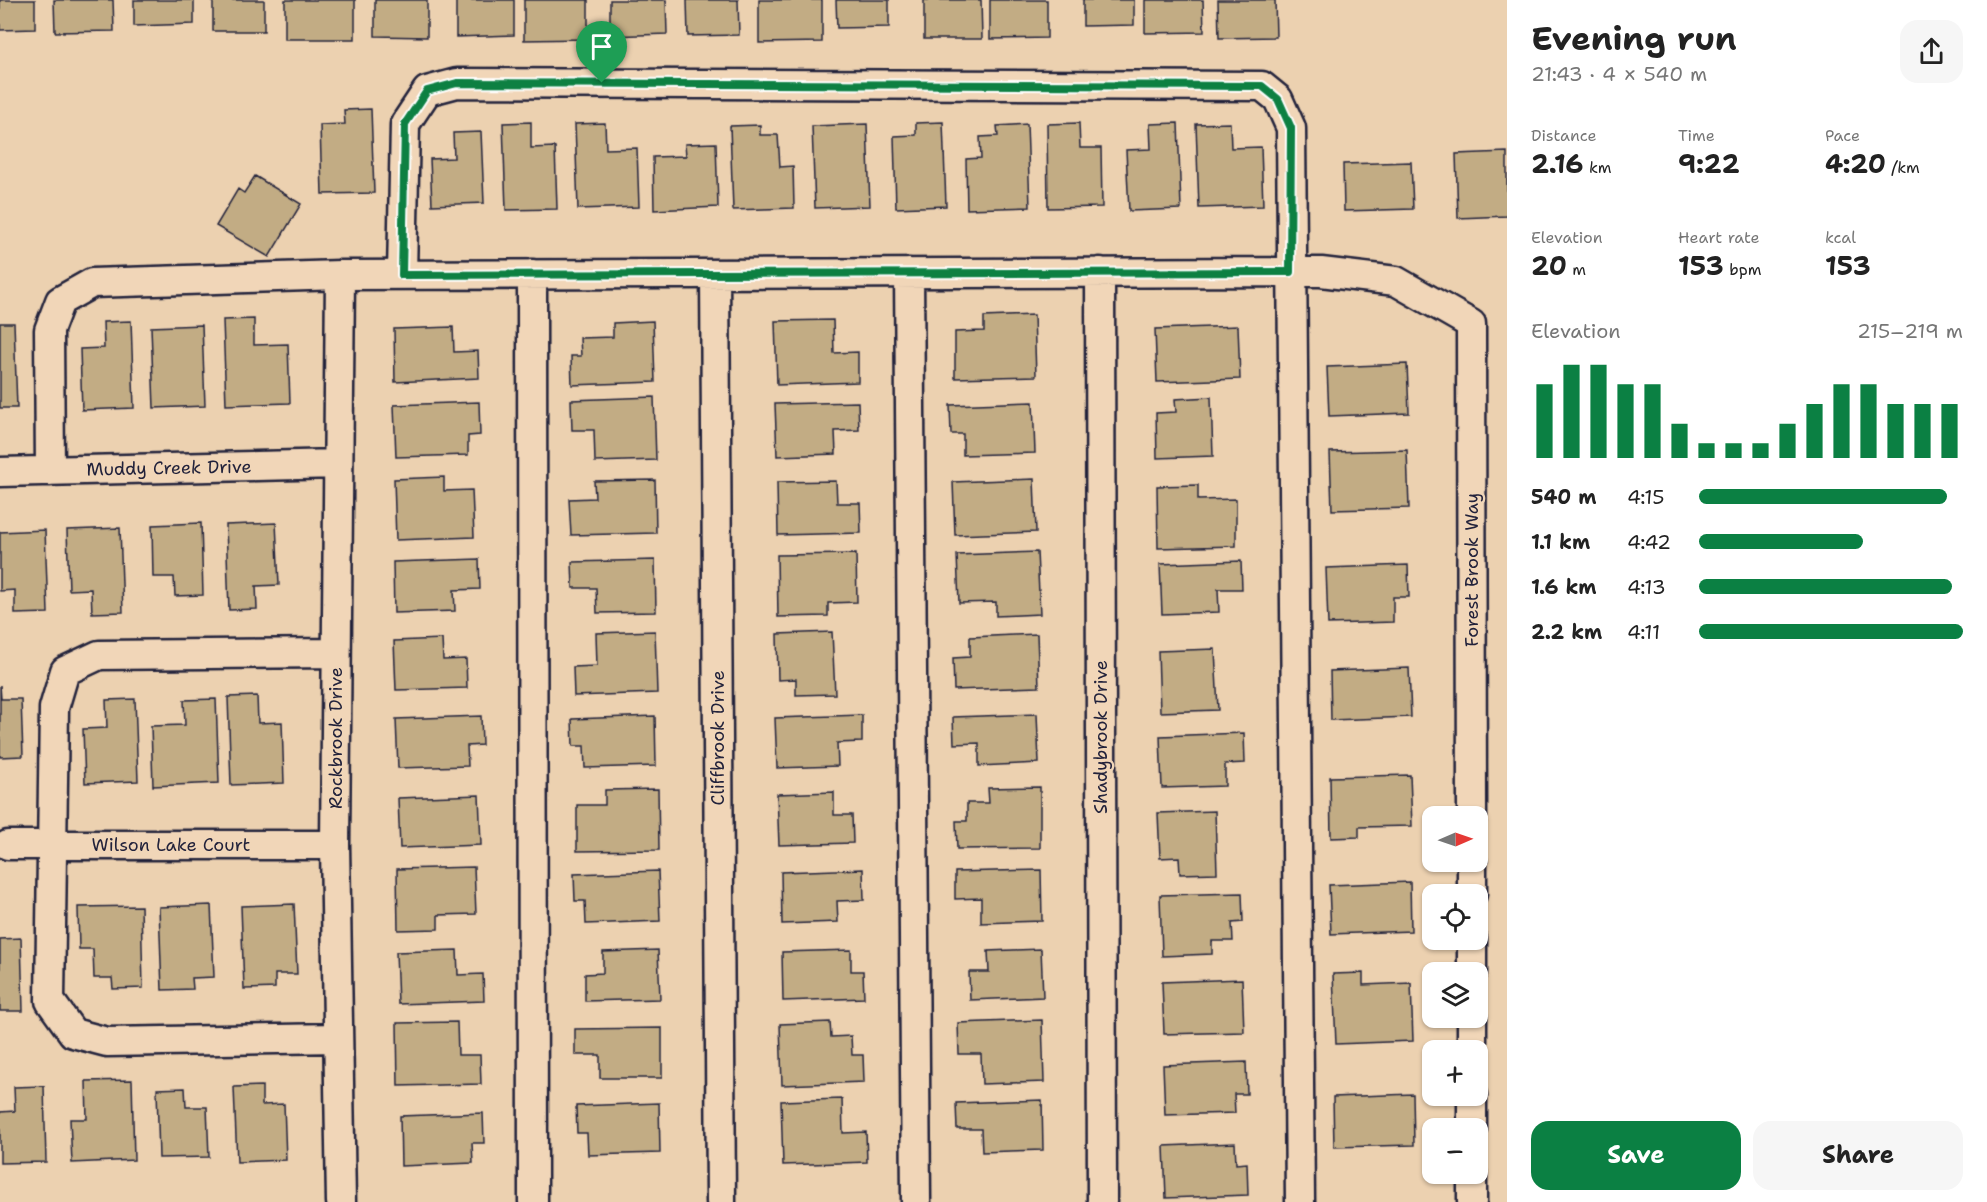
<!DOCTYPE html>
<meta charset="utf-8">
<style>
body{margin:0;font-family:"Shantell Sans",sans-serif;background:#f6f6f6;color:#222;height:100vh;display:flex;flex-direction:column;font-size:22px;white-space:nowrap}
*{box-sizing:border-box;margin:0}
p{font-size:20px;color:#767676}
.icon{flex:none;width:33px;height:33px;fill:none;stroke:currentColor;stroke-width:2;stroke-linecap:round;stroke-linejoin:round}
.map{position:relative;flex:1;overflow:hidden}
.side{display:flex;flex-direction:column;background:#fff;width:480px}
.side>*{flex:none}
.needle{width:39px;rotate:88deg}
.tools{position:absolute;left:1422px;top:806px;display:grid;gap:12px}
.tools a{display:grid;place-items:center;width:66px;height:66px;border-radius:12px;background:#fff;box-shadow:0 2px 4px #0004;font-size:30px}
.pin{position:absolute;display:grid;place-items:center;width:51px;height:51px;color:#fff;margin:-62px -26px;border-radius:50% 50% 50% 0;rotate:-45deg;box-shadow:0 0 6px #0007}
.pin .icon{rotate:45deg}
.round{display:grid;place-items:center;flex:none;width:63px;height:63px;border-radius:18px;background:#f6f6f6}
.head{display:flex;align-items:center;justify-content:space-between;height:102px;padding:0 24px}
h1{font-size:33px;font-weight:700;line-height:45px}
.stats{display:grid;grid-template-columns:repeat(3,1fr);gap:9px;height:102px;padding:6px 24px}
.stats div{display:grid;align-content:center}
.stats b{font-size:26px;font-weight:700}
.stats small{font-size:16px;font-weight:400}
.stats p{font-size:16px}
.chart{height:168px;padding:12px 24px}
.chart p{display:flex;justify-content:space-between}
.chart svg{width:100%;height:108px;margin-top:6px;stroke:#0b8043;stroke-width:6}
.primary-button{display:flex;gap:12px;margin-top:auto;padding:12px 24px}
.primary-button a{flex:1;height:69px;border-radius:18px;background:#0b8043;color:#fff;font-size:24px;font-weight:700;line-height:69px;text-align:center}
.primary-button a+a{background:#f6f6f6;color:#222}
ul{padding:0 24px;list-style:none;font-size:20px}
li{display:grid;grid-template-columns:96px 72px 1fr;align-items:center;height:45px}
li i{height:15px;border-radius:8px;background:#0b8043}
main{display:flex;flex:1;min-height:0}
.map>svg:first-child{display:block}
.building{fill:#c2ac84;stroke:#22223b;stroke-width:1.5}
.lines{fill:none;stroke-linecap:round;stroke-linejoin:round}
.minor-casing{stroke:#22223b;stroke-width:33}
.minor{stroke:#f1d6b8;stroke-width:28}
.route-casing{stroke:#fff;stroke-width:12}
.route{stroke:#0b8043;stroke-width:8}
.labels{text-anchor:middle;stroke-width:4.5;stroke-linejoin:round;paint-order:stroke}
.street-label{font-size:18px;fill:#22223b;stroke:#f1d6b8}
</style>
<main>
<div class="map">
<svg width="1507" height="1202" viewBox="0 0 1507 1202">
<rect width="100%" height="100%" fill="#ecd1b0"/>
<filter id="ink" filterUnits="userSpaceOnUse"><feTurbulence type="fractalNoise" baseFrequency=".0167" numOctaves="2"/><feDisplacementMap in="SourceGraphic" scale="12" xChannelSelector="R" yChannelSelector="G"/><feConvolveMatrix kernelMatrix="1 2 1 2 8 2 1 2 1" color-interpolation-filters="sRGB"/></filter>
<g filter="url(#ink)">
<path class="building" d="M0 0H35V29L0 30Z
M54 0H113L114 31 55 32Z
M134 0H194V24L134 26Z
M213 0H264V31H213Z
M285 0H355V39H285Z
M375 0H427V37L375 36Z
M456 0H514V35L456 37Z
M524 0H588V39L524 40Z
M610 0H666L667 34 610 36Z
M687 0H738L739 35 688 36Z
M759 0H822V42L759 43Z
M836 0H889V27L837 28Z
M924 0H981L982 39H924Z
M990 0H1047V38L990 39Z
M1083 0H1134V25L1083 26Z
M1145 0H1203L1204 32 1145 33Z
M1218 0H1275L1276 37 1219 38Z
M371 109 374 193 322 194 320 125 345 124 344 110Z
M531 122V148L555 147 557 209 506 210 503 123Z
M943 122 946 206 896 208 894 136 916 135V123Z
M605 123 606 149 637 148 639 207 578 209 575 124Z
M1079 123 1080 148H1101L1102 207 1048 208 1047 124Z
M1178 123 1181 209 1129 211 1126 150 1151 149 1150 124Z
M1230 123 1231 148 1261 147 1263 206 1199 208 1196 124Z
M867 124 870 206 815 208 812 126Z
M1027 124 1030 207 967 209 966 159 981 158 980 137 998 136 997 126Z
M760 125V135H778L780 167 793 166 794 208 733 210 730 126Z
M481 132 484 203 432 205 430 159 454 158 453 133Z
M716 143 718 207 654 210 653 157 686 156 685 144Z
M1507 152V216L1458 218 1456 154Z
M1411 162 1413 209 1344 211 1343 164Z
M255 176 301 204 269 257 216 226 238 189 244 193Z
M1034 315 1036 376 955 378V332L984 331V317Z
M254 319V345L288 344 290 403 226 405 223 320Z
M833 320 834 353 858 352V382L777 385 775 321Z
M131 321 134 408 82 410 80 349 104 348 103 322Z
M653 321 655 382 572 385 571 356H581L580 338 613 337V323Z
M0 323H14L17 408H0Z
M202 325 205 406 154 408 151 327Z
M1238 326 1240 379 1157 382 1155 329Z
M453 327 454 352 478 351 479 378 395 382 394 329Z
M1407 364 1409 413 1329 416 1327 367Z
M654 397 656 460 595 462 594 430H572L571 400Z
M1211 397 1213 456 1157 458 1156 413 1176 412 1175 399Z
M479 402 480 435 468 436V455L396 457 394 405Z
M858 402 859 430 835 431 836 454 777 456 775 404Z
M1033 402 1035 453 963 455V434H951L950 405Z
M1407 450 1409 508 1332 510 1330 452Z
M444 477V491L472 490 474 537 396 540 394 479Z
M1034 479 1036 532 955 535 953 482Z
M655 480 656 533 571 535 569 499 595 498 594 481Z
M836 481 837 503H860L861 533 778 535 777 482Z
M1198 485V500L1236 499V546L1158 548 1157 486Z
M201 523 203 595 175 596 174 577H153L152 525Z
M276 523 279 585 256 586 257 609 229 610 226 525Z
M120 528 123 612 92 613 91 589 69 590 67 530Z
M45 530 48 613 15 614V590L0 591V532Z
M1037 552 1040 614 996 616V602L959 603 957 555Z
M856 554 857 602 828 603V616L778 617 777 555Z
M479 559 480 589 454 590 455 611 394 613 393 562Z
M655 560 656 612 597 613 596 588H573L572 562Z
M1241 561 1242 589H1218L1219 612 1162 614 1160 564Z
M1408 565 1409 597H1393V622L1328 624 1326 568Z
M655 631 657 693 574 696 573 667 597 666 596 633Z
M832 632 835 694 796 695V679L778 680 777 634Z
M1037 634 1039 687 954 690 953 658 970 657V637Z
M442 639 443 660 466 659 467 688 396 690 394 641Z
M1215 649 1218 710 1160 712 1158 651Z
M1409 668 1411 717 1331 720 1330 671Z
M0 685 1 699H21L23 756 0 757Z
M257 696 258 723 282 722 284 783 231 785 228 697Z
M135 699 138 781 85 783 83 729 107 728 106 700Z
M216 699 219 783 153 786 151 726 185 725 184 700Z
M1037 714 1039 763 979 766V743L954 744 953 717Z
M862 715V742L837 743 838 766 777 768 775 718Z
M481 716 482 745 467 746 468 766 398 768 396 719Z
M655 716 656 766 585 768 584 746H573L572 719Z
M1244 733 1245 763 1225 764V786L1162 788 1160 736Z
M1410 775 1412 826 1359 827V837L1331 838 1330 777Z
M1040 787V848L957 849 956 821H967V803H989L988 788Z
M658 789 659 850 577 851V805H605V790Z
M834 792V815H852L853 843 779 845 777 794Z
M479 795 481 845 400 848 398 798Z
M1215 811 1217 873 1180 874 1179 857 1160 858 1158 813Z
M474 867 476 914 438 915V929L398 930 397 869Z
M863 869 864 900 837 901 838 922 782 924 781 872Z
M1041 870 1042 921 981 923V898L955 899V872Z
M658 871 660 921 586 924 585 901H575L574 874Z
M1410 882 1411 931 1331 934 1329 885Z
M1242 893 1243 922 1232 923 1233 941H1212V954L1162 956 1160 895Z
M294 904 297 974H275V988L244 989 241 906Z
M211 905 214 977 192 978 193 989 162 990 159 907Z
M141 906 143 988 113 989 112 978H94L93 949H79L78 907Z
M21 938 23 1011H0V939Z
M1041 949 1043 997 970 1000 969 972H989L988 951Z
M457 950 458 975 483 974 484 1001 398 1004 396 952Z
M658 950 660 999 585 1001V974L603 973V952Z
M851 950V971H863L864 998 783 1001 782 952Z
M1363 973V985L1411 983 1413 1041 1336 1044 1333 974Z
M1242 979 1244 1032 1164 1034 1162 982Z
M1042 1020 1044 1082 982 1084 981 1054H959L958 1023Z
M457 1022 458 1055H480L481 1084 398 1086 397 1023Z
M830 1022 831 1037 851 1036 852 1055H863L864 1082 782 1085 780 1024Z
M662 1028V1078H600V1055H575V1029Z
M1246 1062 1247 1094H1234L1235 1113 1165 1115 1163 1065Z
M132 1080 134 1160 72 1163 70 1119H87L86 1081Z
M44 1086 46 1162 0 1163V1112L15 1111 14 1087Z
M262 1086V1105L284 1104 286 1160 237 1162 234 1087Z
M185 1088 186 1107H207L209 1157 159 1158 157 1089Z
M1413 1094 1414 1145 1334 1147 1333 1097Z
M842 1099 843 1133 866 1132 867 1162 783 1165 781 1101Z
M1042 1100 1043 1150 982 1152 981 1129H957L956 1103Z
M659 1103 660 1153 588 1155 587 1133H577L576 1106Z
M483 1113 484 1143H472L473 1163 401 1166 400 1116Z
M1235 1143 1236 1164 1247 1163 1248 1195 1166 1198 1164 1146Z"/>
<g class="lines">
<defs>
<path id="minor" d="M1100 272 1102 1202
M909 273 916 1202
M532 274 533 1202
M715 274 721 1202
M340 275 335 845 341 1202
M402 275 405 124 427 91 457 83 1262 86 1278 99 1291 128 1300 1202
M50 471 49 330 60 301 92 283 340 275 1290 272H1321L1396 281 1471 324 1472 816
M0 472 338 464
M336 653 99 655 65 671 54 708 50 1001 73 1033 107 1042 338 1038
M8 845H335
M1472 861V894
M1472 939V972
M1472 1017V1050
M1472 1095V1128
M1472 1173V1202"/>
</defs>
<use href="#minor" class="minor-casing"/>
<use href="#minor" class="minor"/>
</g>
</g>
<g class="lines" filter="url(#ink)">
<defs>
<path id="route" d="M457 83 1262 86 1278 99 1291 128 1290 272 402 275 405 124 427 91Z"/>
</defs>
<use href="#route" class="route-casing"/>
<use href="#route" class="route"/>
</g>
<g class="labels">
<g class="street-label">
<text transform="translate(169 468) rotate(-1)" y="6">Muddy Creek Drive</text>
<text transform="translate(1472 570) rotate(-90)" y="6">Forest Brook Way</text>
<text transform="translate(1101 737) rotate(-90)" y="6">Shadybrook Drive</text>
<text transform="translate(336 738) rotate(-90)" y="6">Rockbrook Drive</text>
<text transform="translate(718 738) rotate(-90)" y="6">Cliffbrook Drive</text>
<text x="171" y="851">Wilson Lake Court</text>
</g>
</g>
</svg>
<div class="tools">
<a><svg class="needle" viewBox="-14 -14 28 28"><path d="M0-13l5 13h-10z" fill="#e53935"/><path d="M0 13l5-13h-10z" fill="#767676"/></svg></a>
<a><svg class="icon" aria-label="locate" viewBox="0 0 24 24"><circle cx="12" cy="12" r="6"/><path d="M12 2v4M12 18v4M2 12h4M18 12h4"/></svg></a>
<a><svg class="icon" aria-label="layers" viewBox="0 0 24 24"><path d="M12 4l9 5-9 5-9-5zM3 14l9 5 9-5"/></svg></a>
<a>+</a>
<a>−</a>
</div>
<div class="pin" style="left:602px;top:83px;background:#1e9e55"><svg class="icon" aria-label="arrive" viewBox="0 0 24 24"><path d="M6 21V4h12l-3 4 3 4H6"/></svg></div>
</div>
<section class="side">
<div class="head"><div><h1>Evening run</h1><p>21:43 · 4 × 540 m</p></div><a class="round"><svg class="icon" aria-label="share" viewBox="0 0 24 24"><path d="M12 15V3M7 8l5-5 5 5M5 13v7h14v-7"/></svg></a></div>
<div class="stats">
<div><p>Distance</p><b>2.16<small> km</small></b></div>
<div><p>Time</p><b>9:22</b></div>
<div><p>Pace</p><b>4:20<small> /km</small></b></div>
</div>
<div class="stats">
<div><p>Elevation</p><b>20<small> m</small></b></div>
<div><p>Heart rate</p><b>153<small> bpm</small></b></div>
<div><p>kcal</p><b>153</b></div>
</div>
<div class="chart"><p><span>Elevation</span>215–219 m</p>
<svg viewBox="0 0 160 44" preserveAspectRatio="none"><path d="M5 44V14M15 44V6M25 44V6M35 44V14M45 44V14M55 44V30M65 44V38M75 44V38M85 44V38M95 44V30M105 44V22M115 44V14M125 44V14M135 44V22M145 44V22M155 44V22"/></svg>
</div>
<ul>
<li><b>540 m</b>4:15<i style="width:94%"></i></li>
<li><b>1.1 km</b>4:42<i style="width:62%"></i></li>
<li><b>1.6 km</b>4:13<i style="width:96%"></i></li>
<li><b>2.2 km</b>4:11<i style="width:100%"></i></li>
</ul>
<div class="primary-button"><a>Save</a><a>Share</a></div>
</section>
</main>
